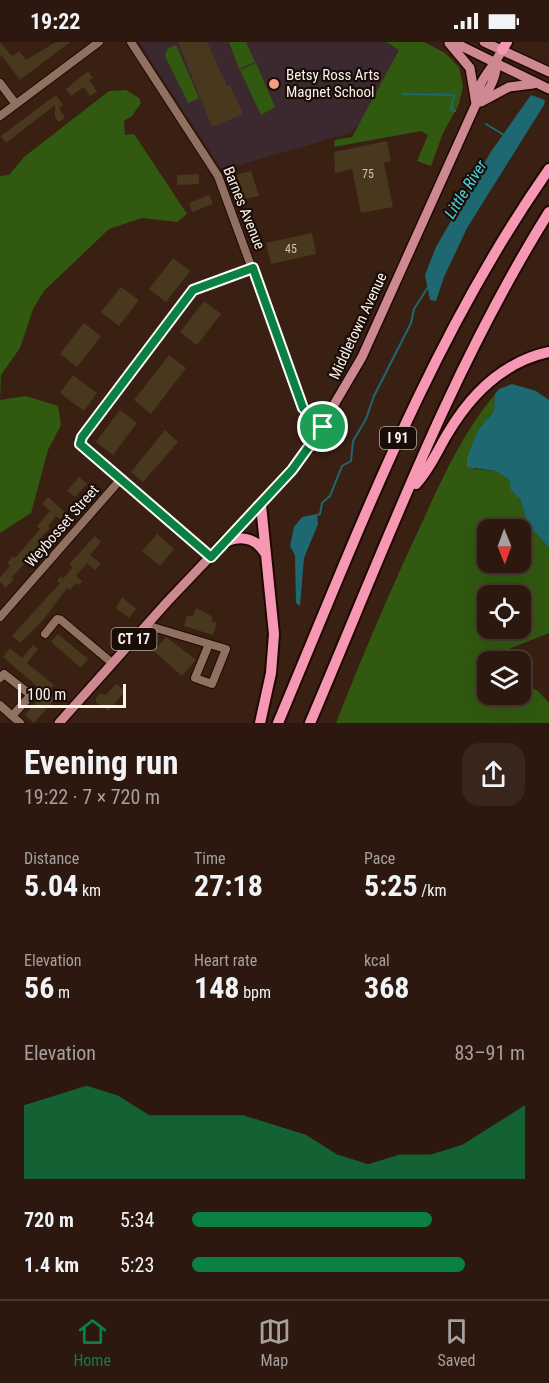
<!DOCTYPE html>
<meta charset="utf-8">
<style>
body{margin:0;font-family:"Roboto Condensed",sans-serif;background:#38251c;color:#f1f3f6;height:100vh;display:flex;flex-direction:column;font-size:22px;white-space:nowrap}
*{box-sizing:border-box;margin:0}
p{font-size:20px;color:#a6a09e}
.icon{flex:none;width:33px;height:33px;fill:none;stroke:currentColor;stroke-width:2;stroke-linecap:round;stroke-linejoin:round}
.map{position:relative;height:681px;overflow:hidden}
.details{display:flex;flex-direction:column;background:#2c180e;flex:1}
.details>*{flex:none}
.needle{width:39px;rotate:179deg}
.buttons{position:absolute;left:477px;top:477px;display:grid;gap:12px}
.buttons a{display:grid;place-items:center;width:54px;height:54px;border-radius:12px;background:#2c180e;box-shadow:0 6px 24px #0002,0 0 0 2px #48372e;font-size:30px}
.scale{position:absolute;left:18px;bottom:15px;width:108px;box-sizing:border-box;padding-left:6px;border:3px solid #fdf1ec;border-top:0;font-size:16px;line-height:21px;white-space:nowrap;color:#fdf1ec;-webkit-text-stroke:4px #190d08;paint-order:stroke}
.pin{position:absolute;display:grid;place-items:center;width:51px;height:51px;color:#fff;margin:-26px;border:3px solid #fff;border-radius:50%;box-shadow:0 2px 6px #0007}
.round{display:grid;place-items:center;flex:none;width:63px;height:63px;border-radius:18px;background:#38251c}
.head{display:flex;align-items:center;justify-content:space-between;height:102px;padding:0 24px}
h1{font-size:33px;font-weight:700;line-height:45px}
.metrics{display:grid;grid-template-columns:repeat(3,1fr);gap:9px;height:102px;padding:6px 24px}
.metrics div{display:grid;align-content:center}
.metrics b{font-size:30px;font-weight:700}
.metrics small{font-size:16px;font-weight:400}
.metrics p{font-size:16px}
.chart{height:168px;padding:12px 24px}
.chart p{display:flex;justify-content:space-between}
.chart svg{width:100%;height:108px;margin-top:6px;fill:#0b8043;opacity:.7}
ul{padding:0 24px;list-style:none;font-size:20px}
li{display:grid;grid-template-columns:96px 72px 1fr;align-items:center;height:45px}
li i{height:15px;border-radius:8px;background:#0b8043}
.status{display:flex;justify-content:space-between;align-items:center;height:42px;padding:0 30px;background:#2c180e;direction:ltr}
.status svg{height:16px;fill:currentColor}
.tab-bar{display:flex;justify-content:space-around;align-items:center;height:84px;border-top:2px solid #48372e;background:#2c180e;font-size:16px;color:#a6a09e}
.tab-bar a{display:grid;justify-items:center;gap:3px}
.tab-bar .selected{color:#0b8043}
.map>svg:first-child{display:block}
.education{fill:#3c292f}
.green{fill:#315910;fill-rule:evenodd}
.water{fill:#1d6871}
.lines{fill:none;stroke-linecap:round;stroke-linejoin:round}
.stream{stroke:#1d6871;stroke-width:2}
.building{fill:#48381d}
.minor-casing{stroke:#200801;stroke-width:10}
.major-casing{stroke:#200801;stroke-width:12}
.highway-casing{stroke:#200801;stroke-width:14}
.minor{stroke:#907061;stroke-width:8}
.major{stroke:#cd8892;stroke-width:9}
.highway{stroke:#f698b3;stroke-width:10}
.route-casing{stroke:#fff;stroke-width:12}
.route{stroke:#0b8043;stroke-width:8}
.poi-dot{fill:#f39f83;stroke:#190d08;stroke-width:2}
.labels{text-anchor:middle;stroke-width:4.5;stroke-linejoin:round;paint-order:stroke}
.number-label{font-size:12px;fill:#d0c3b8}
.shield{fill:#190d08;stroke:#b9ada8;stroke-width:1.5}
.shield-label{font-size:14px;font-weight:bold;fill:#fdf1ec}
.poi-label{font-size:15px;fill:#fdf1ec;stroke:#190d08;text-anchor:start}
.street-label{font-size:15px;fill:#fdf1ec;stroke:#190d08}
.water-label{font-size:16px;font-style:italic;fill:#48d5e6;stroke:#190d08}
</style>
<div class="status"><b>19:22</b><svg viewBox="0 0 49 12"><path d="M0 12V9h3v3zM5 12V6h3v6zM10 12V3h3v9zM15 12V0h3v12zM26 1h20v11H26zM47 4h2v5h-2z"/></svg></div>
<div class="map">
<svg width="549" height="681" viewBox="0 0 549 681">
<rect width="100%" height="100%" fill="#3a2013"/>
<path class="education" d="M139 0H386L399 8 364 76 350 91 222 128Z"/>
<path class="green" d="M229 0H246L255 20 239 27Z
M386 0H424L445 11 459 25 463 44 459 62 443 91 431 124 417 119 428 93 421 89 334 105 335 98 352 95 399 8Z
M176 3 199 56 188 61 165 14 168 6Z
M256 21 275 65 261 73 240 28Z
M126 48 139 56 141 61 132 74 124 79 125 93 134 92 187 172 177 180 142 176 109 187 44 249 33 267 20 306 1 333 0 358 26 354 58 364 61 383 48 408 31 471 0 491V134L9 133 24 115 109 49Z
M495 352 494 369 478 388 474 427 496 429 509 438C511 448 516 450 520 458 530 483 531 486 549 506V591L509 607 510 619 488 620V652H520L521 640 538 649 549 661V681H336C362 615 389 551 419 487 441 439 461 393 495 352ZM488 488H520V520H488ZM488 554H520V586H488Z"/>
<path class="water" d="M531 53 545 58 544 63 467 186 444 235 436 259 430 258 425 233 436 205 490 111Z
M512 342 536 349 549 358V506L528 482 520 457 511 448 509 438 496 429 467 425V416L478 388 494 369 495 352 499 347Z
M317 472 318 482 304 516 300 564 296 561 295 513 290 504 294 485 302 475Z"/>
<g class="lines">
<path class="stream" d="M403 52 454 53 451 67 455 69
M486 82 504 93
M317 473 320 472 322 461 330 454 342 424 351 419 353 399 366 377 374 354 411 281 414 267 428 245"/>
</g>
<path class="building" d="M0 0 12 14 19 9 26 18 56 0H70L20 38 2 14 0 15Z
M178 0H207L227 44 230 43 243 72 212 85Z
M88 29 93 36 89 38 97 50 90 54 84 45 71 54 66 47Z
M56 53 63 63 59 66 65 76 58 80 55 74V63L6 101 1 94Z
M387 99 391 119 384 121 393 165 361 171 352 127 335 131 334 110Z
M251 129 259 154 244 157 236 133Z
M199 132V142L177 143V133Z
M209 153 213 162 192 170 189 161Z
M312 191 316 212 271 222 266 201Z
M173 216 190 229 166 260 149 247Z
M121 245 139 258 119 284 101 270Z
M204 259 221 272 197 303 180 290Z
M84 281 101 294 77 325 60 312Z
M169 313 186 326 151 372 134 358Z
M73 333 97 351 84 369 60 351Z
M120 368 137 381 113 413 96 400Z
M165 388 178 400 143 440 131 430Z
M79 435 87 442 75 455 67 449Z
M48 455 66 471 60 477 56 474 48 484 50 486 41 495 46 499 12 535 14 537 6 546 0 540V535L10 524 7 521 13 514 15 516 40 487 37 484 50 469 42 462Z
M157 492 174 507 160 524 142 509Z
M95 494 101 500 90 513 101 522 95 528 87 521 76 534 82 539 79 543 76 541 70 548 67 546 43 578 20 601 12 594 60 541 57 539 61 534 63 537 73 525 69 522Z
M122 555 136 567 129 576 116 566Z
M196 566 213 575 211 579 217 581 213 593 184 584 187 574H193Z
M58 592 88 617 81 626 51 600Z
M166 595 196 618 182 634 154 609Z
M33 603 38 607 27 621 54 643 47 651 55 657 34 681 25 673 44 650 3 615 10 606 22 616Z
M116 642 125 649 109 669 96 660V656L100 651 106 653Z"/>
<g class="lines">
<defs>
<path id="minor" d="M131 0 218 134 303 366 323 385
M0 41 15 61
M0 74 99 0
M211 515 80 402 82 395 193 248 253 226
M0 575 120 438
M146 583 226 607 212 642 195 636 209 602
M45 592 57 577 61 578 112 621
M0 636 4 632 31 653 12 674
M0 663 20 681"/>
<path id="major" d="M453 0 549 47
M484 0 549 30
M449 1 470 26 476 62
M476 56C479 37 494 25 502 8
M481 60 509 45 533 42
M59 681 168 559 283 438 308 407 362 315 476 62C487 53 497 36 496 22"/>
<path id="highway" d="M502 8 507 0
M416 442C430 427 437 409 448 391 471 352 503 320 549 310
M225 500C241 493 256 496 265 511
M260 681 271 631 274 592 261 463
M278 681C358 491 430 297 549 127
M310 681C384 508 449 330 549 170"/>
</defs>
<use href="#minor" class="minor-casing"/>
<use href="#major" class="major-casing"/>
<use href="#highway" class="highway-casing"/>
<use href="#minor" class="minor"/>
<use href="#major" class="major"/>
<use href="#highway" class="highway"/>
</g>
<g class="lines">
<defs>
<path id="route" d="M253 226 303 366 323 385 292 428 211 515 80 402 82 395 193 248Z"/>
</defs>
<use href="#route" class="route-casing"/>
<use href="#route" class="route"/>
</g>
<circle class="poi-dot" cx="274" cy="42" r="6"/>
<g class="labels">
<g class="number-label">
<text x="368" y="136">75</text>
<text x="291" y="211">45</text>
</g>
<g class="shield">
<rect x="380" y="385" width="36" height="22" rx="4.5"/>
<rect x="111.5" y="586" width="45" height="22" rx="4.5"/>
</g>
<g class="shield-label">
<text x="398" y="401">I 91</text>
<text x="134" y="602">CT 17</text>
</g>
<g class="poi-label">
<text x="286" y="38">Betsy Ross Arts<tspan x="286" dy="17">Magnet School</tspan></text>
</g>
<g class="street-label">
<text transform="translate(244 166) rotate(68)" y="5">Barnes Avenue</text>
<text transform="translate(358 284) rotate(-65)" y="5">Middletown Avenue</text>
<text transform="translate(62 484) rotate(-49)" y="5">Weybosset Street</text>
</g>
<g class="water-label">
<text transform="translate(465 147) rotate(-58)" y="6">Little River</text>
</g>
</g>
</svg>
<div class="buttons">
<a><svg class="needle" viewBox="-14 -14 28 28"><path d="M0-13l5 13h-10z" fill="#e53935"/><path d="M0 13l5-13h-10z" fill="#a6a09e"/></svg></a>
<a><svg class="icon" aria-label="locate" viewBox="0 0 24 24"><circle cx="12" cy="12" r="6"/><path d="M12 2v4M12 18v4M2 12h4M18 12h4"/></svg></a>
<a><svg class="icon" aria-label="layers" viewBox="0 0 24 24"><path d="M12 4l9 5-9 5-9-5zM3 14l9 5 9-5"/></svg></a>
</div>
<div class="scale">100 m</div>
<div class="pin" style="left:323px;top:385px;background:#1e9e55"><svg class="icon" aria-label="arrive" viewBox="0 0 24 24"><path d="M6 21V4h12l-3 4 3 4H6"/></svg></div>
</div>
<section class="details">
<div class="head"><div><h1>Evening run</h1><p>19:22 · 7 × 720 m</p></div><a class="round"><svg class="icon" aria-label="share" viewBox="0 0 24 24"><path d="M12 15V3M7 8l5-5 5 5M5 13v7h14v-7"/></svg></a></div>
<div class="metrics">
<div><p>Distance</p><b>5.04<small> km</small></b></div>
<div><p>Time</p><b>27:18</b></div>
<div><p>Pace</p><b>5:25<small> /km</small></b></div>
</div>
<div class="metrics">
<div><p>Elevation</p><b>56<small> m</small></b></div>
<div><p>Heart rate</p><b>148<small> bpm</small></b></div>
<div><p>kcal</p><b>368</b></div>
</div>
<div class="chart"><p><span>Elevation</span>83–91 m</p>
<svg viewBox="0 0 160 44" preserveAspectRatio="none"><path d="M0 44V14L10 10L20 6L30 10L40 18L50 18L60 18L70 18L80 22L90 26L100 34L110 38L120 34L130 34L140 30L150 22L160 14V44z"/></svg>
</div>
<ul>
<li><b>720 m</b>5:34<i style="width:72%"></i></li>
<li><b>1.4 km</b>5:23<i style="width:82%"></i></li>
</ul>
</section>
<nav class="tab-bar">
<a class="selected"><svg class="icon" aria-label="home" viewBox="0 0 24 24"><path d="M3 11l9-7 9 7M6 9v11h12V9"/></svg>Home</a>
<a><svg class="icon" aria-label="map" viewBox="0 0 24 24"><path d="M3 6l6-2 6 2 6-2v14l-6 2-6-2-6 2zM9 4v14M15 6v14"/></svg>Map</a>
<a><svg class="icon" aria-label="saved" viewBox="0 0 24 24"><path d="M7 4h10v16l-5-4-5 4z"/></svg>Saved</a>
</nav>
